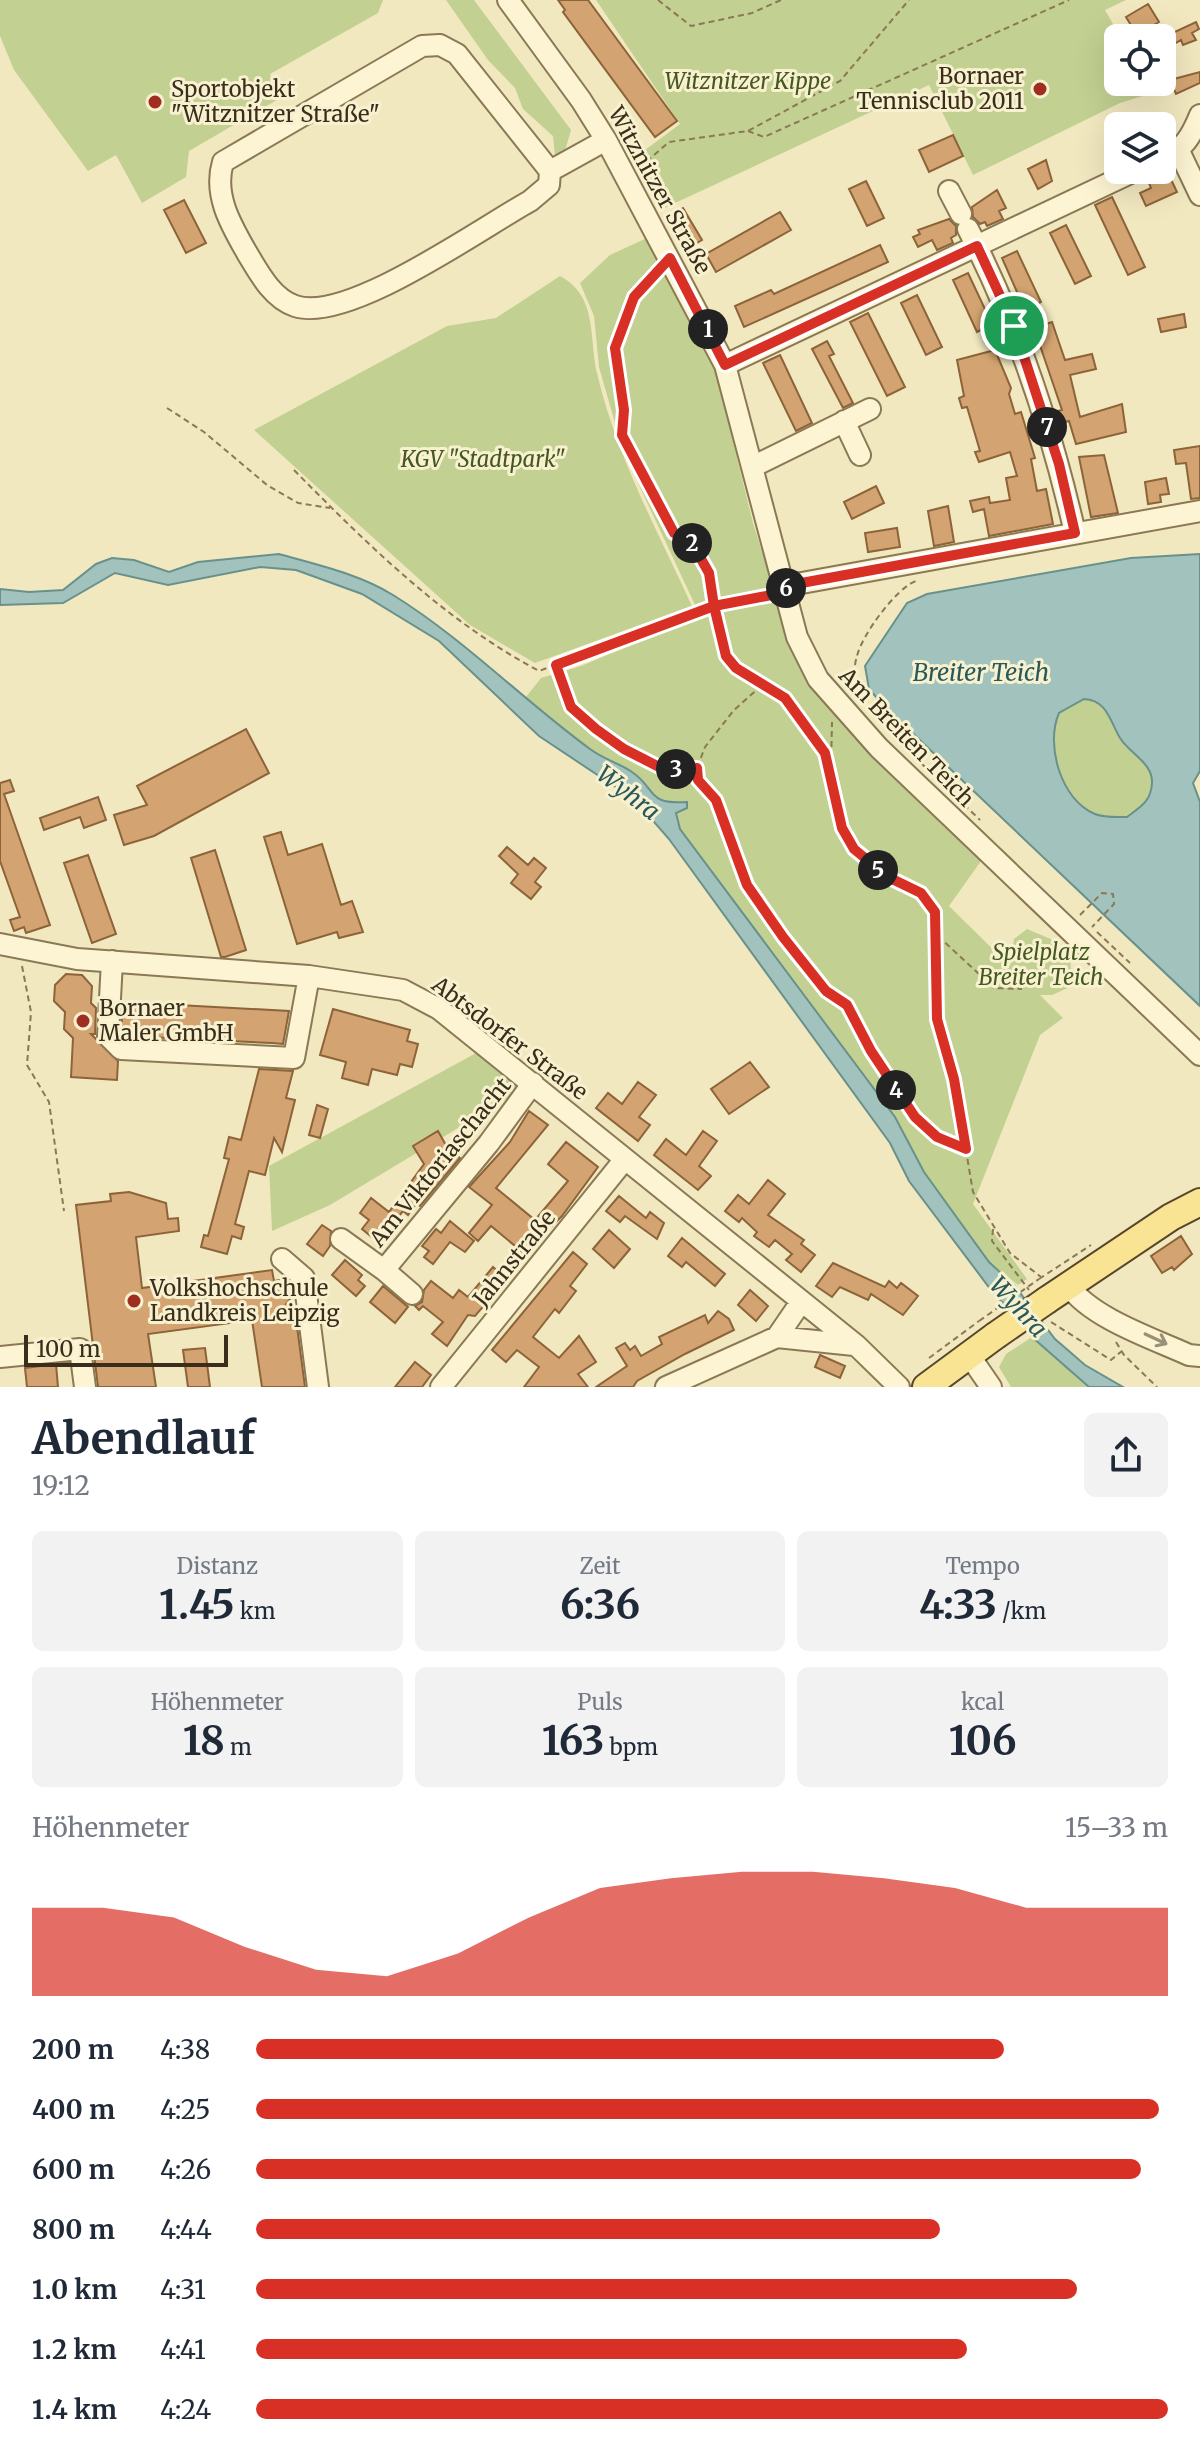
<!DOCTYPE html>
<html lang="de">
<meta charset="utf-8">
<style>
body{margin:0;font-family:Merriweather,serif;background:#f2f2f3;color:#1f2937;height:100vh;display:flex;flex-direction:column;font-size:30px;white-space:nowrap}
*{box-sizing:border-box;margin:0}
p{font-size:26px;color:#747a83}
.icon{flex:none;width:44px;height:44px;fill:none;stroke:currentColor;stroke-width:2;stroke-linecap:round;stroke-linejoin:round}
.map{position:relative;height:1387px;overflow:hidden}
.panel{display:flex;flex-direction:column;background:#fff;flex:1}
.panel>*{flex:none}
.tools{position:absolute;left:1104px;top:24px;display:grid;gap:16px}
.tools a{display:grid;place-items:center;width:72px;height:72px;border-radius:12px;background:#fff;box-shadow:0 8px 32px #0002;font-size:40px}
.scale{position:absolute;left:24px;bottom:20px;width:204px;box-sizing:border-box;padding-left:8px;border:4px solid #3a2d1b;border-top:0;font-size:22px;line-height:28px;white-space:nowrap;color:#3a2d1b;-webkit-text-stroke:6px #f8f1cf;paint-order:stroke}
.pin{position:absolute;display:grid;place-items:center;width:68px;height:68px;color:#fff;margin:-34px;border:4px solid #fff;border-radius:50%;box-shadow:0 2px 8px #0007}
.km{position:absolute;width:40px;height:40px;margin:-20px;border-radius:50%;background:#222;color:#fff;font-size:22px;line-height:40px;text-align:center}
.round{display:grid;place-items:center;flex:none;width:84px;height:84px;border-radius:12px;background:#f2f2f3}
.summary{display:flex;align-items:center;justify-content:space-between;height:136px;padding:0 32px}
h1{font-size:44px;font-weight:700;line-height:60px}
.figures{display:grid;grid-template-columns:repeat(3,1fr);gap:12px;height:136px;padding:8px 32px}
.figures div{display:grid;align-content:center;border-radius:12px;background:#f2f2f3;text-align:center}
.figures b{font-size:40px;font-weight:700}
.figures small{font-size:22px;font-weight:400}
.figures p{font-size:22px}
.chart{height:224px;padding:16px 32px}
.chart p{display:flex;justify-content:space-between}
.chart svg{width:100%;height:144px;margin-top:8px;fill:#d93025;opacity:.7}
ul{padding:0 32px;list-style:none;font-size:26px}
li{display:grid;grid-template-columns:128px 96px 1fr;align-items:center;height:60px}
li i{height:20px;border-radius:10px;background:#d93025}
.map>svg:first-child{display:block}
.green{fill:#c2d092}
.water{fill:#a2c3bd;stroke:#69918c;stroke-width:2;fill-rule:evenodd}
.building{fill:#d3a471;stroke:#8d6339;stroke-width:2}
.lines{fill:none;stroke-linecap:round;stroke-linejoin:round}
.minor-casing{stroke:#8b7855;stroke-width:24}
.major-casing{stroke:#59452a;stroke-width:30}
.path{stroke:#8b7855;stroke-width:2;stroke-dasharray:6 4;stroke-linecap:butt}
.minor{stroke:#fcf4d2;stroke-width:20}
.major{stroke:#f8e493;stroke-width:26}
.major-bridge-casing{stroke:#59452a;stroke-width:30;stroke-linecap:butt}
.path-bridge{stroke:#8b7855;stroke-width:2;stroke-dasharray:6 4;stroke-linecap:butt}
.major-bridge{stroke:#f8e493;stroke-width:26}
.oneway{stroke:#9b9076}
.route-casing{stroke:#fff;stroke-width:16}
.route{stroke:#d93025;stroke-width:10}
.poi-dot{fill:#9f2d20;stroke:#f8f1cf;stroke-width:3}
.labels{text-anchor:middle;stroke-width:6;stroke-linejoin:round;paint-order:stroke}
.poi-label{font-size:22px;fill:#3a2d1b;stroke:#f8f1cf;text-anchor:start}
.park-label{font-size:22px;font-style:italic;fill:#445820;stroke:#f8f1cf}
.street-label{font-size:22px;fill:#3a2d1b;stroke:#f8f1cf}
.water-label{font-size:24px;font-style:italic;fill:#29595b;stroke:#f8f1cf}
</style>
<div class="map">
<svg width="1200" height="1387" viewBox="0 0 1200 1387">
<rect width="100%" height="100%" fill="#f1e8bf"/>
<path class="green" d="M0 0H383L378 13 270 74 282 97 189 151 186 177 142 203 116 155 88 171 14 70 0 36Z
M446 0H474L571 130 563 158 555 156 553 136 523 109 515 88 488 60Z
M596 0H1126L1105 10 1121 38H1118V82H1146L1152 93 1120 103 973 175 929 85 660 210 633 159 680 124Z
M649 237 709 344 753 523 793 651 851 734 981 861 949 906 1010 966 1014 939 1027 929 1053 940 1070 954 1072 986 1052 995H1040L1063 1018 1040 1035 973 1204 1027 1279 1018 1285 989 1262 924 1172 895 1117 680 829 675 803 652 796 632 772 593 752 526 697 541 678 581 666 691 620 696 607 623 451 599 367 594 316 580 283 610 255Z
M560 276C598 296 589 338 597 373 616 455 657 530 692 606L535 663 470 625 254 430 447 326 496 318Z
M1084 699H1094L1111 717 1121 739 1151 770 1152 785 1146 804 1127 817C1114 817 1101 819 1090 811 1064 795 1042 744 1058 715 1063 705 1074 703 1084 699Z
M478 1052 523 1089 330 1205 272 1231 269 1166Z
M1032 1337C1050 1354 1072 1369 1089 1387H1011L999 1367 1006 1354Z"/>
<path class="water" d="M279 554C318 565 359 574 393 595 464 639 523 700 590 749 603 759 619 763 632 772 657 789 646 805 687 802V808L676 813 680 829 895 1117 924 1172 989 1262 1015 1286 1055 1339 1085 1365 1123 1387H1089L1032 1337 988 1286 909 1181 890 1143 669 839 635 800 539 736 439 641 362 594 296 570 260 567 168 585 115 573 63 603 0 605V589L29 592 63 590 96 564 112 558 134 560 169 572 198 562Z
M1200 554V771L1193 783 1200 802V1006L885 707 869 689 865 666 907 603 927 594 1131 558ZM1084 699C1107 700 1110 721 1120 738 1130 754 1153 763 1152 783 1151 802 1140 807 1127 817 1116 817 1105 818 1095 814 1061 800 1045 745 1059 713Z"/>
<path class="building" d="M558 0H588L677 121 655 137 563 12 565 10Z
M1148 4 1159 22 1137 35 1126 17Z
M1196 22 1199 29 1192 33 1196 40 1183 45 1181 40 1162 51V38Z
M1200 72V83L1176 94 1170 80Z
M953 135 963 156 929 172 919 150Z
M1046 160 1052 181 1038 189 1028 169Z
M1167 171 1177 192 1146 206 1140 193 1151 188 1147 178Z
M866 181 884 218 867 226 849 189Z
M997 190 1006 208 999 211 1003 219 987 226 985 222 980 224 973 217 972 207Z
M1112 197 1145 267 1128 275 1095 205Z
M184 200 206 243 186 253 164 210Z
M683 208 702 240 692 246 673 214Z
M780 212 791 230 716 272 706 254Z
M949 219 956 226V235L951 238 953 243 937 250 932 240 918 247 913 237 920 234 918 230Z
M1066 225 1091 276 1075 284 1050 233Z
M880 245 888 262 744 327 735 306 771 290 774 294Z
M1017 251 1041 302 1025 310 1002 258Z
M968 273 992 324 977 332 953 280Z
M917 295 942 347 926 355 901 303Z
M868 313 905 387 887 396 850 322Z
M1184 314 1186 327 1161 332 1158 319Z
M1052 322 1065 360 1092 354 1096 369 1070 375 1080 417 1122 404 1126 432 1076 444 1069 421 1061 423 1058 411 1062 410 1034 328Z
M827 341 834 354 829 356 853 403 843 408 812 349Z
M995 350 1011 388 1009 394 1015 414 1021 412 1035 458 1031 459 1037 491 1046 489 1053 524 989 536 984 509 973 512 970 501 989 497 990 503 1010 500 1006 478 1017 476 1010 452 979 462 975 452 980 451 967 407 962 408 959 398 964 396 957 360Z
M780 355 812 423 796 431 763 363Z
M1200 446V498L1191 499 1186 463 1176 464 1174 450Z
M1104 455 1118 513 1091 517 1079 457Z
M1166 478 1169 494 1160 495 1161 502 1148 504 1145 482Z
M876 486 884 503 852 519 844 502Z
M948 506 954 542 934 546 928 511Z
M897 528 900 547 868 552 865 533Z
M246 729 269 773 154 836 124 845 114 815 147 805 137 786Z
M10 780 14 791 4 794 50 925 26 933 24 927 14 931 10 920 20 917 0 861V783Z
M98 797 106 820 84 828 80 817 44 830 40 818Z
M281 832 288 855 322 844 341 905 352 901 363 932 339 938 337 932 297 944 264 837Z
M507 847 528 865 534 858 546 868 535 882 541 887 531 899 511 883 518 874 499 856Z
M215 850 246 950 225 957H221L191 858Z
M88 855 116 934 92 943 64 863Z
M66 974 82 975 92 986 91 1003 96 1008 95 1034H91L118 1061 117 1080 71 1077 73 1038 64 1029 65 1012 54 1001 55 985Z
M123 1002 289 1011 283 1044 272 1043 126 1036 121 1031Z
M333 1009 410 1030 407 1041 418 1044 412 1067 400 1064 397 1075 372 1069 368 1085 342 1078 346 1062 320 1055Z
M750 1062 769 1087 729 1114 711 1089Z
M259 1069 293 1071 286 1098 295 1100 282 1152 274 1138 265 1175 249 1171 235 1224 244 1227 241 1239 232 1236 227 1254 201 1247 204 1235 208 1236 229 1159 224 1158 229 1137 241 1140Z
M638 1082 656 1095 639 1117 650 1125 638 1141 596 1108 608 1093 622 1104Z
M317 1105 328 1109 320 1138 309 1135Z
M529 1111 548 1125 496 1188 535 1220 568 1181 548 1164 566 1142 598 1167 562 1216 552 1226 548 1223 535 1238 538 1241 526 1255 491 1226 478 1241 469 1233 492 1205 469 1187 510 1142Z
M438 1131 447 1147 460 1158 420 1206 417 1203 408 1215 403 1211 378 1242 362 1229 369 1220 360 1213 371 1198 389 1212 424 1164 413 1146Z
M703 1131 717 1141 699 1166 711 1176 698 1190 654 1155 666 1139 686 1155Z
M768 1180 785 1194 768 1215 804 1240 801 1244 815 1255 801 1272 786 1260 792 1254 775 1240 769 1247 754 1236 757 1232 742 1218 739 1222 725 1211 738 1195 749 1204Z
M129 1192 166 1203 168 1219 178 1218 179 1231 136 1237 142 1288 272 1270 274 1281 286 1279 292 1285 293 1295 286 1304 295 1311 305 1387H262L252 1320 148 1334 156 1387H98L76 1205 111 1201 110 1194Z
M619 1196 646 1218 650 1212 664 1223 657 1239 625 1216 620 1222 606 1211Z
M450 1221 474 1241 465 1252 450 1242 433 1264 424 1257 429 1251 422 1246 436 1229 441 1233Z
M322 1225 331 1231 330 1246 323 1256 307 1244Z
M609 1230 630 1249 614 1268 593 1249Z
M1181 1236 1192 1254 1174 1270 1172 1267 1162 1273 1151 1256Z
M682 1238 725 1274 715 1286 686 1262 682 1267 668 1256Z
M573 1252 587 1264 570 1286 576 1291 559 1313 555 1309 533 1337 559 1358 579 1336 596 1362 578 1374 588 1387H524L539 1367 517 1350 506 1362 492 1350Z
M345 1260 362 1275 358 1280 365 1286 356 1296 332 1275Z
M833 1263 885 1287 889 1281 897 1288 901 1283 918 1296 903 1315 871 1294 868 1300 840 1287 832 1297 816 1286Z
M493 1267 507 1279 475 1316 468 1315 447 1346 432 1334 443 1322 423 1306 419 1310 415 1306 422 1302 424 1290 431 1281 453 1298 459 1290 468 1297Z
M383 1286 408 1307 395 1323 370 1302Z
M750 1290 768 1306 756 1321 738 1305Z
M718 1311 729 1319 734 1330 685 1354 637 1381 633 1387H596L627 1366 616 1348 625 1343 630 1350 635 1346 641 1356 662 1344 659 1337 705 1315 708 1323Z
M205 1348 210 1387H188L183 1350Z
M820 1355 845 1366 840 1378 815 1367Z
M415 1362 431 1375 422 1387H395Z
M56 1364 58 1387H27L25 1368Z"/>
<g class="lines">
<defs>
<path id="minor" d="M508 0 581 100 606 140 725 365 797 637 818 679 879 748 1200 1055
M1179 151 1200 195
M1162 159C1184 149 1191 137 1200 115
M550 171 549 185 530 201C481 228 347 324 295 306 272 298 259 273 247 253 231 225 213 195 223 162L422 46 440 45 457 54 550 171 606 140
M949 191 961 214
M968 229C1018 326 1051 428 1075 533
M725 365 1137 170
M844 421 860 455
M754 466 870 409
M785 586 1200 511
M0 944 77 959 309 976 403 990 439 1009 856 1345 899 1387
M112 961 108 1036 121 1049 294 1058 309 976
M341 1239 384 1270 489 1143 533 1083
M282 1259 304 1278 318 1387
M384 1270 412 1294
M1069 1286C1091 1318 1154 1339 1189 1355L1200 1356
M777 1337 801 1302
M969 1355 991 1387
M0 1357 80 1349 85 1387
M441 1387 625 1159
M666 1387 777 1337 854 1345"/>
<path id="major" d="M1047 1300 1171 1217 1200 1202
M926 1387 995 1336"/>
</defs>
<use href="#minor" class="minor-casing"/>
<use href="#major" class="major-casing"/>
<path class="path" d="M658 0 691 26 752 13 781 0
M748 131 764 137 1069 0
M639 168 669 142 748 131 840 81 909 0
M656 274 634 297 615 348 624 410 622 435 674 533 692 543 709 573 726 656 736 668 761 686 734 710 705 747 697 768 698 780 716 800 747 885 783 937 826 991 847 1005 871 1051 915 1117 937 1137 966 1149
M167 408 204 432 267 485 298 503 330 508
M294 470C368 545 445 621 539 671L714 606 766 596
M556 666 571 707 624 749 665 770 697 768
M762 686 785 698 825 753 831 769 842 828 854 849 888 877 921 893 935 912 937 1019 954 1079 973 1192 1010 1253 1041 1277
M856 695C855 683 853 668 857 656 862 635 896 588 916 581
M892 735 980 820
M831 767 832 722
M1080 915 1102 893 1113 894 1114 904 1092 927
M1097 932 1130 963
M938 936 994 988 1022 989
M22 966 31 1012 27 1065 49 1102 64 1211
M993 1229 992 1241 1029 1290
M1039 1279 1091 1245
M1051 1322 1111 1360 1122 1351
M1116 1342 1124 1355 1157 1387
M929 1358 979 1321"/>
<use href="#minor" class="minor"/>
<use href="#major" class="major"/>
<defs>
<path id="major-bridge" d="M995 1336 1047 1300"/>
</defs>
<use href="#major-bridge" class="major-bridge-casing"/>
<path class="path-bridge" d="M979 1321 1039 1279"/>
<use href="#major-bridge" class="major-bridge"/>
</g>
<defs><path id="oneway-shaft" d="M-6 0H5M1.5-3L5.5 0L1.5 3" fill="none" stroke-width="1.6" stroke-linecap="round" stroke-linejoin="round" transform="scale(2)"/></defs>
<use class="oneway" href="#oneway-shaft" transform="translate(1156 1339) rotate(25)"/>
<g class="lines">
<defs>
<path id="route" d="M1014 326 977 246 725 365 670 258 634 297 615 348 624 410 622 435 674 533 692 543 709 573 714 606 556 665 571 707 596 729 624 749 665 770 697 768 698 780 716 800 747 885 783 937 826 991 847 1005 871 1051 915 1117 937 1137 966 1149 954 1079 937 1019 935 912 921 893 888 877 854 849 842 828 825 753 785 698 736 668 726 656 714 606 787 592 785 586 1075 533 1059 464 1014 326"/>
</defs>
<use href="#route" class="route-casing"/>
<use href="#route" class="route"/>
</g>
<g class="poi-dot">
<circle cx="1040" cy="89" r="8"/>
<circle cx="155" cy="102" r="8"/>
<circle cx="83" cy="1021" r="8"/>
<circle cx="134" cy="1301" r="8"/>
</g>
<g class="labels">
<g class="poi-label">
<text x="1024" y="84" text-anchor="end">Bornaer<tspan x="1024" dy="25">Tennisclub 2011</tspan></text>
<text x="171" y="97">Sportobjekt<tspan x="171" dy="25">"Witznitzer Straße"</tspan></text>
<text x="99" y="1016">Bornaer<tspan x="99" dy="25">Maler GmbH</tspan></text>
<text x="150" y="1296">Volkshochschule<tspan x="150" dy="25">Landkreis Leipzig</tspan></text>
</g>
<g class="park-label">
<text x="748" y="89">Witznitzer Kippe</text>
<text x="483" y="467">KGV "Stadtpark"</text>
<text x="1041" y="960">Spielplatz<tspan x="1041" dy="25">Breiter Teich</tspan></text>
</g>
<g class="street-label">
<text transform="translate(660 190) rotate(61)" y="8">Witznitzer Straße</text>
<text transform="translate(907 737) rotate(46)" y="8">Am Breiten Teich</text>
<text transform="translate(510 1038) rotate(37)" y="8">Abtsdorfer Straße</text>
<text transform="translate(440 1162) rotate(-51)" y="8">Am Viktoriaschacht</text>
<text transform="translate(514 1258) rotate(-51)" y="8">Jahnstraße</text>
</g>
<g class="water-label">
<text x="981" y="681">Breiter Teich</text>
<text transform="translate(628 793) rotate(38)" y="8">Wyhra</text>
<text transform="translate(1018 1307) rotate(48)" y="8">Wyhra</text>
</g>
</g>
</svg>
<div class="tools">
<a><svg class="icon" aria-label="locate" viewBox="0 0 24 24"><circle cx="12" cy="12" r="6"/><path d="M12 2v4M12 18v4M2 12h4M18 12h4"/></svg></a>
<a><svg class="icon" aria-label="layers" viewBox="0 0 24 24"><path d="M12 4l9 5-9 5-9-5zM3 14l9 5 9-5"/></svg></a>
</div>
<div class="scale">100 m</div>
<div class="pin" style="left:1014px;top:326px;background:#1e9e55"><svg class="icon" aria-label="arrive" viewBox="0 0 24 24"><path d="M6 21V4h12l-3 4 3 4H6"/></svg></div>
<b class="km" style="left:708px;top:329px">1</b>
<b class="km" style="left:692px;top:543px">2</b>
<b class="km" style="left:676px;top:769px">3</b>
<b class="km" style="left:896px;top:1090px">4</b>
<b class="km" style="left:878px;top:870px">5</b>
<b class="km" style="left:786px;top:588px">6</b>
<b class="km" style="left:1047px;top:427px">7</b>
</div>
<section class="panel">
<div class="summary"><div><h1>Abendlauf</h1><p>19:12</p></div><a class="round"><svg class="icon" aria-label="share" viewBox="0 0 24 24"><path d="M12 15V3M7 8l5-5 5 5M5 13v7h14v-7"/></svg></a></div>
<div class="figures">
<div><p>Distanz</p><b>1.45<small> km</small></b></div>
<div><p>Zeit</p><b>6:36</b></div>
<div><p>Tempo</p><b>4:33<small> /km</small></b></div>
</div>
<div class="figures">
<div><p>Höhenmeter</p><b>18<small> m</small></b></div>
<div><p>Puls</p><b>163<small> bpm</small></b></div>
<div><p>kcal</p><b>106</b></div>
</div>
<div class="chart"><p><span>Höhenmeter</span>15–33 m</p>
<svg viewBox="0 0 160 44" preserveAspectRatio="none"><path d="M0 44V17L10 17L20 20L30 29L40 36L50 38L60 31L70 20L80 11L90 8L100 6L110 6L120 8L130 11L140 17L150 17L160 17V44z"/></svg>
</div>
<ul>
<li><b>200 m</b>4:38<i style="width:82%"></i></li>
<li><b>400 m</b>4:25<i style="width:99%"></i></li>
<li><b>600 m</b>4:26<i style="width:97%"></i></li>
<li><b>800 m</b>4:44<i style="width:75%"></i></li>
<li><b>1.0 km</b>4:31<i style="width:90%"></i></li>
<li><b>1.2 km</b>4:41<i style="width:78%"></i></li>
<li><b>1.4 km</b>4:24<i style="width:100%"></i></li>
</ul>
</section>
